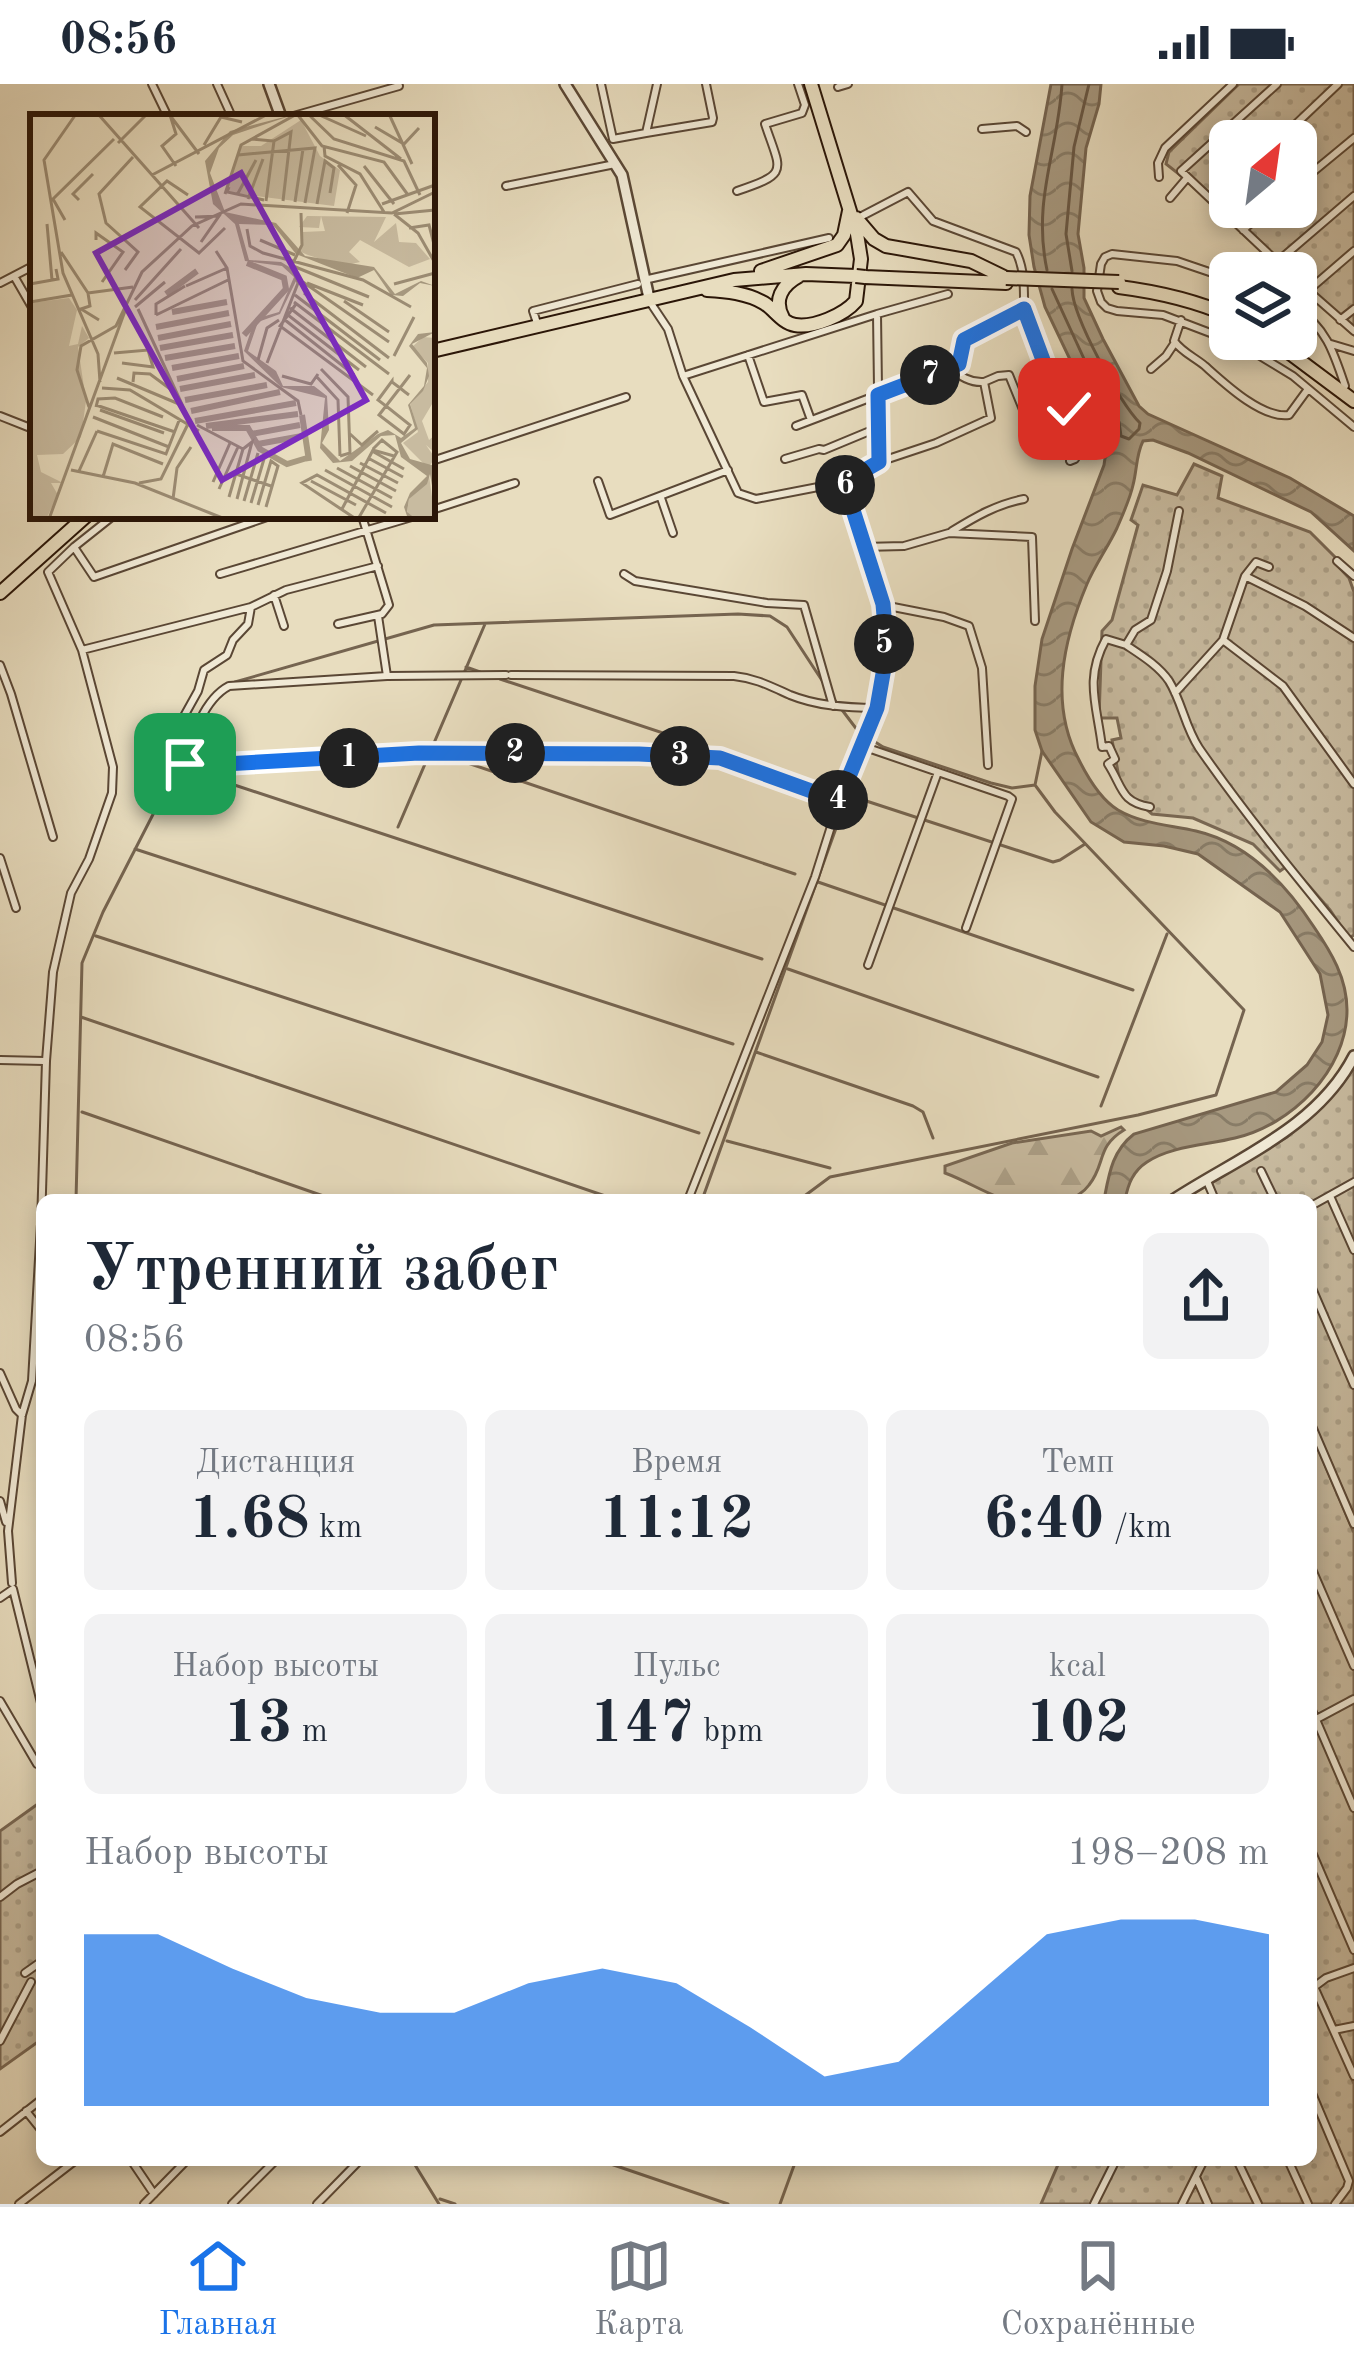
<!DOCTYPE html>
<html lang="ru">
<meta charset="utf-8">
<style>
body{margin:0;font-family:"Old Standard TT",serif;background:#f2f2f3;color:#1f2937;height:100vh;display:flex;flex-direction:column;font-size:45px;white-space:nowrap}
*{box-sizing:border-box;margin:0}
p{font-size:39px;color:#747a83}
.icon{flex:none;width:66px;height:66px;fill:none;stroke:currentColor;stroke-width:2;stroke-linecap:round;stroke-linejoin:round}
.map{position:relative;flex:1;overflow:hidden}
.drawer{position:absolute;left:36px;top:1110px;width:1281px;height:972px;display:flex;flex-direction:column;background:#fff;border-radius:18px;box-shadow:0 6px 18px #0003}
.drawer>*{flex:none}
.needle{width:78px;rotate:29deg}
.fabs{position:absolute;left:1209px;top:36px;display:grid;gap:24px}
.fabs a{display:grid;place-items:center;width:108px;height:108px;border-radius:18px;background:#fff;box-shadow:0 6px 18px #0003;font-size:60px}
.pin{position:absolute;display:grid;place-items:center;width:102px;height:102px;color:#fff;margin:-51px;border-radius:24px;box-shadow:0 6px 18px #0006}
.km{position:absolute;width:60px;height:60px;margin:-30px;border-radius:50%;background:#222;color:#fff;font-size:33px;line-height:60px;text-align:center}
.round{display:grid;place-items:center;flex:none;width:126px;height:126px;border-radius:18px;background:#f2f2f3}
.summary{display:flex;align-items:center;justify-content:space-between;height:204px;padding:0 48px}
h1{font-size:66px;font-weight:600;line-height:90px}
.figures{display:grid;grid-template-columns:repeat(3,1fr);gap:18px;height:204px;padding:12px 48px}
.figures div{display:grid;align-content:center;border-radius:18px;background:#f2f2f3;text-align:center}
.figures b{font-size:60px;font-weight:600}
.figures small{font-size:33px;font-weight:400}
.figures p{font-size:33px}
.chart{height:336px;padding:24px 48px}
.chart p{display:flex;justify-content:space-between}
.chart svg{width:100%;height:216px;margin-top:12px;fill:#1a73e8;opacity:.7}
.status{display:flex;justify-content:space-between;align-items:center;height:84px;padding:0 60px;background:#fff;direction:ltr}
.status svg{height:33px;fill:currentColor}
.tabs{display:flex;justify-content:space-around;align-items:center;height:168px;border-top:3px solid #e0e1e3;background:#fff;font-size:33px;color:#747a83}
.tabs a{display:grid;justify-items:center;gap:6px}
.tabs .selected{color:#1a73e8}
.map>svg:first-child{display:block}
.grass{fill:url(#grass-dots);stroke:#796854;stroke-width:3;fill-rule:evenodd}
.forest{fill:url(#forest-firs);stroke:#796854;stroke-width:3}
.water{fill:url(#water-waves);stroke:#756450;stroke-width:3}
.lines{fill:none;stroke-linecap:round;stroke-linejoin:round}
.shore{stroke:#685744;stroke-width:3}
.stream{stroke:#756450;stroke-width:3}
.minor-casing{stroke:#5a4735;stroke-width:10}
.tertiary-casing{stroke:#5a4735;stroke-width:14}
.primary-casing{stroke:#2a1507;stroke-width:16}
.minor{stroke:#f0e9d5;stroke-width:6}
.tertiary{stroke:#f0e9d5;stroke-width:9}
.primary{stroke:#e8ddbf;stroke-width:12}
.primary-bridge-casing{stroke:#2a1507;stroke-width:16;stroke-linecap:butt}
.primary-bridge{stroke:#e8ddbf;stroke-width:12}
.route-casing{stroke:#fff;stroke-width:24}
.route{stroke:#1a73e8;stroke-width:15}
.inset-river{fill:none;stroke:#a79980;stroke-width:6}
.inset-road{fill:none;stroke:#9c8d75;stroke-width:3}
.view{fill:#7b2cbf;fill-opacity:0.15;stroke:#7b2cbf;stroke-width:6}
.inset-edge{fill:none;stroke:#2a1507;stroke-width:6}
</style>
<div class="status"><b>08:56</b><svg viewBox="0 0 49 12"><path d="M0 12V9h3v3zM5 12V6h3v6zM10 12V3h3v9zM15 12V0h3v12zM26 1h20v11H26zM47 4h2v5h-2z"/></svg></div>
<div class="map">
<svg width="1354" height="2120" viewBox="0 0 1354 2120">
<defs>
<pattern id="grass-dots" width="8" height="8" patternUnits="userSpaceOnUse" patternTransform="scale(3)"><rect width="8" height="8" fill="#c8bba0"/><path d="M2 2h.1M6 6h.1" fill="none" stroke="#aca088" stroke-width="1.8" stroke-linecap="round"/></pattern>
<pattern id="forest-firs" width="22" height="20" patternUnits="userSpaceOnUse" patternTransform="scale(3)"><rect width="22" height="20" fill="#c8bba0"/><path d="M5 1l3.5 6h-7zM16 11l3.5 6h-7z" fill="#aca088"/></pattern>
<pattern id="water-waves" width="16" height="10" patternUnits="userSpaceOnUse" patternTransform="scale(3)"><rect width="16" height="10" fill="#a79980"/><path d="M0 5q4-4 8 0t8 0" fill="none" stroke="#887c67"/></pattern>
</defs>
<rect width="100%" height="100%" fill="#e8ddbf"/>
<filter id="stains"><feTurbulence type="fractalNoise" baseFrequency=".00167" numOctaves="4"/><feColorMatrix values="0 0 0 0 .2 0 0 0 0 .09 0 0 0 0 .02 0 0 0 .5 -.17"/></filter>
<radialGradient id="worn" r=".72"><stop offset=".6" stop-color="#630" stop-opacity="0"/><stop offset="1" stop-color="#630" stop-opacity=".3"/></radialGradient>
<path class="grass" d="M1239 0H1354V251L1296 199V189H1286L1189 98 1166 80 1169 68ZM1230 57H1296V123H1230Z
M1194 380 1222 392 1218 414 1310 448 1336 474 1334 478 1349 494 1354 508V851L1349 854 1330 826 1290 780 1280 787 1253 760 1193 734 1152 730 1121 704 1112 656 1121 654 1117 634H1099L1102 547 1112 536 1138 441 1131 436 1143 401 1177 411Z
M1354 984V1432L1311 1333V1116H1218L1210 1098 1287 1053 1327 1016Z
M1311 1348 1354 1449V1986L1325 1918 1320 1920 1354 2000V2120H1185L1207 2076H1311Z
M42 1717V1955L0 1985V1747Z
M1060 2076H1202L1179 2120H1041Z"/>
<path class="forest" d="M1121 1043 1124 1046C1096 1063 1106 1080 1089 1101 1084 1108 1074 1115 1065 1116 1051 1118 1010 1119 998 1113 980 1106 964 1096 945 1089V1082L1012 1059 1091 1047 1101 1052Z"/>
<path class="water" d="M1051 0H1101L1099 20 1086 64 1078 150 1084 184V214L1103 255 1139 322 1148 330 1290 394 1354 432V467L1311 428 1188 369 1153 356 1143 357C1136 371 1137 386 1133 401 1130 415 1123 430 1117 444 1108 463 1095 481 1087 500 1063 557 1049 620 1079 676 1088 694 1100 715 1118 726 1142 740 1170 741 1196 747 1248 759 1286 800 1314 843 1331 868 1347 894 1347 926 1347 987 1291 1041 1235 1054 1207 1061 1171 1062 1147 1078 1133 1087 1128 1100 1125 1116H1104C1109 1090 1112 1067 1134 1050L1276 1008 1307 981 1322 958 1328 931 1320 890 1280 828 1198 770 1164 762 1124 758 1091 738 1042 667 1035 646V602L1042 555 1072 465 1104 381 1109 347 1085 307 1045 223 1034 183 1029 151 1030 112Z"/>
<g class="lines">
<path class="shore" d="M1047 186C1032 116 1058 67 1062 0
M1072 187 1066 150 1074 63 1089 0
M1052 205 1096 301 1119 338 1121 352 1129 355 1139 345 1140 339C1120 320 1073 233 1072 205"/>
<path class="stream" d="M466 583 480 588
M500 595 829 704
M235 598 434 541 738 530 770 532 787 543 825 601
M833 614 858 647 883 663 991 699 1012 704 1035 701
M444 671 795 790
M177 682 762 875
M398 743 485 540
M135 765 733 960
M818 798 1133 906
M96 852 699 1049
M788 885 1098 993
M81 933 617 1116
M756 968 913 1022 923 1028 933 1054
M1101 1022 1167 850
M82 1028 335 1116
M727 1057 830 1084
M76 1116 82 879 103 828 185 668
M702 1116 848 711 1053 778 1060 776 1085 760
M799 1116 830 1093 1138 1031 1216 1011 1244 926 1055 728 1035 701 1042 667
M412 2076 439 2120
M599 2076 728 2120
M440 2115 455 2120
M780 2120 796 2076"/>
<defs>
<path id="minor" d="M152 0 168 33
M217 0 232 33
M601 0 613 55
M1277 0 1181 87 1289 189
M838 3 848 0
M290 33 399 2
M982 45 1017 42 1026 48
M646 49 712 38 713 34 706 0
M613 55 646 49 657 0
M1278 57 1338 0
M1159 93 1158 79 1165 64 1233 0
M506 102 615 80
M1296 102 1354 54
M737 107C790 89 781 88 765 40L802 29 805 21 798 0
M1170 114 1187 94
M1213 117 1230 102
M1243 146 1270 123
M1277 178 1354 112
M14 192 33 225
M1230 195 1177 177 1112 170 1105 173 1101 180 1097 207 1101 218 1107 224 1117 227 1163 231 1242 261 1293 292 1354 343
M644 196 829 154
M1296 196 1354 247
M0 199 33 182
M1296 217 1354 167
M650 218 668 245 683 292 738 409 756 415 844 398 879 378 936 359 991 334 984 298 998 292 1009 291 1026 333
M1296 224C1326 243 1334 269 1345 302
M1024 225 1051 294 1065 312 1072 353 1079 366 1075 375 1070 377
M1181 236 1174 257C1182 268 1194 273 1205 282 1224 299 1262 335 1289 331L1308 305
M1340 236 1354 225
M537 239 533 227 638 200
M1331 260 1354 267
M748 271 764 318 802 311 811 336
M950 284C960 292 970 299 984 298
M1151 285 1166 272 1174 260
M683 292 877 230
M0 332 33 345
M796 342 959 280 964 256 1024 225C1024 207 1025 185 1016 168L933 137 908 108 860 133
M785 375 819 365 824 366 877 344
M432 377 626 313
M879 378 877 230 948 210
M598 397 610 431 728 386
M844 398 863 463 904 462 949 449 1032 453 1035 537
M661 414 673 449
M432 426 515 399
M1179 427 1167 487 1151 536 1135 546 1126 561C1141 571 1159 582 1169 597 1182 618 1185 643 1199 664 1247 733 1301 798 1354 863
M113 432 74 463 94 493 270 432
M952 447C975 433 997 420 1024 415
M74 463 48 488 82 566 251 523 286 506 378 482
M1337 477 1354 492
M220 490 415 432
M624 490 635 497 767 519 804 521 833 622
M1245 492 1305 522 1354 554
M274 511 284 542
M883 521 944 533 969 542 982 584 988 681
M378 532 387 592
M338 540 382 530 389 521 362 432
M1223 556 1283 602 1354 700
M1126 561 1106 555C1084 595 1097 621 1102 663L1109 662 1115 675 1108 680C1123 703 1120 718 1150 723
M0 581 11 610 53 753
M506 591 387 592 229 602C204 615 191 654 185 680L188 682 419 669 639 670 720 674 839 717
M511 591 734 592C755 594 770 602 790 611 817 622 847 624 877 624
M1175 609 1223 556 1245 492 1256 478 1269 483
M173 652 198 607 204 586 227 571 233 556 248 540 251 523
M862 662 1008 712 1012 715 966 844
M0 774 16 824
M868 881 938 688
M0 976 44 977
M1261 1087 1275 1116
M1207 1097 1215 1116
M1330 1112 1354 1166
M688 1116 815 793 839 717 877 624 884 584 883 521 863 463
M1311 1122 1354 1098
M1311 1202 1354 1301
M0 1289 16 1325 22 1331
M1311 1340 1354 1440
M0 1417 6 1438
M1311 1483 1354 1582
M12 1499 8 1447 22 1331 32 1297 41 1140 46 977 53 888 71 809 89 775 112 709 113 683 82 566
M0 1514 13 1505 42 1623
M0 1617 37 1680
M1311 1624 1354 1724
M1311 1638 1354 1615
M1311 1766 1354 1866
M0 1813 17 1800 42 1787
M25 1889 42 1877
M1311 1896 1354 1992
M1314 1903 1326 1894 1354 1884
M1334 1946 1354 1942
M0 1957 31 1898
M1311 2007 1349 2097 1347 2104 1335 2120
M26 2027 42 2047
M0 2048 42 2015
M131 2076 154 2110
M1237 2076 1258 2120
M1288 2076 1308 2120
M1196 2093 1208 2120
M19 2120 76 2076
M144 2120 187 2076
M232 2120 276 2076
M317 2120 360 2076
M1094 2120 1116 2076
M1182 2120 1204 2076"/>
<path id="tertiary" d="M269 0 281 33
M565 0 622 91 649 214
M1173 1116C1237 1074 1317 1044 1354 972"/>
<path id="primary" d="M856 134 874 155 886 162 971 177 1006 194
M761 187 837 161 844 151 849 127
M865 193 1006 199
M1119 203C1158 208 1194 216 1230 232
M707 206C726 207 747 209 764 219 774 225 782 239 795 241 814 244 844 231 856 217L861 175 857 150 811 0
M783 234C773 216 782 201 799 192
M1271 255 1354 317
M432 267 734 196 806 190 856 192
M0 509 86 432"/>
</defs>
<use href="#minor" class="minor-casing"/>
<use href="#tertiary" class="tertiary-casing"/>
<use href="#primary" class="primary-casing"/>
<use href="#minor" class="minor"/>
<use href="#tertiary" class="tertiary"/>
<use href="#primary" class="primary"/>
<defs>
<path id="primary-bridge" d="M856 192 865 193
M1006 194 1119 198"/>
</defs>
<use href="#primary-bridge" class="primary-bridge-casing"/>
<use href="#primary-bridge" class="primary-bridge"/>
</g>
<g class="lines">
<defs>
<path id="route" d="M185 680 188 682 419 669 639 670 720 674 839 717 877 624 884 584 885 543 883 520 844 398 879 378 878 311 959 280 964 256 1024 225 1046 284 1065 311 1069 325"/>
</defs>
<use href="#route" class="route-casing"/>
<use href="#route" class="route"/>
</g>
<g transform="translate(30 30)">
<rect width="405" height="405" fill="#e8ddbf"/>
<path d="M271 6 290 42 310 56 304 92 195 78 211 32H231ZM291 102 289 114 269 113 277 102 356 103 344 128 366 109 369 128 386 129 400 145 379 153 330 126 319 138 330 148 313 152 278 141 271 138 273 118 295 117ZM39 184 47 196 39 232 48 230 52 212 59 224 48 233 56 287 51 323 33 340 7 341 11 358 33 369H21L28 381 16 405H0V189ZM393 223 405 224V285L392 307 399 326 405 321V339L396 331 405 344 398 354 373 329 388 318 380 289 398 268V249L382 233ZM399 361 405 405H386L377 399 379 385Z" fill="#c8bba0"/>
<path d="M266 0 203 21 189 34 180 59 195 98 246 109 275 142 344 153 365 180 391 167 405 172 390 169 373 182 361 181 344 156 327 164 266 140 243 111 209 110 219 146 251 148 261 154 267 165 250 200 228 208 218 237 246 257 253 272H284L297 282 299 316 292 329 310 347 348 320 358 316 371 324 385 314 378 291 394 272 397 254 379 232 388 220 405 218 382 230 397 249 399 262 393 277 380 290 388 315 371 329 380 345 405 352V389L400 360 397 370 379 385 377 398 386 405 377 402 374 393 380 379 397 362 371 343 365 321 351 322 322 347 303 349 290 334 295 284 251 273 214 237 225 205 249 198 264 163 252 152 215 147 205 110 183 90 175 47 200 17Z" fill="#a79980"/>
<path class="inset-river" d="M136 180 167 157M142 198 197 188M126 213 199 199M214 221 256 175 254 164 217 149M128 224 201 210M130 234 203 221M135 244 205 232M142 254 209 242M147 265 214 252M150 275 225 261M155 286 237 271M161 297 250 278M272 301 279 347M165 307 266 289M176 312 268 300M182 314H218L230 335 257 350 277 344M221 320 270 311M228 330 272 322"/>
<path class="inset-road" d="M46 0 14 46 33 159 68 240 70 268M68 0 169 114M139 0 169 40M278 0 304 25 374 47 390 81M287 0 336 22M313 0 371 45M359 0 382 50M140 1 146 20 132 32 146 52M345 13 374 30 389 14M222 25 244 27 236 87M244 27 261 18 253 87M88 29 117 0M174 31 191 3 212 8M294 32 295 42 330 60 354 98M208 41 285 34 275 89M308 51 326 71 317 99M334 52 364 90M122 61 238 0M199 73 197 78 234 86M195 80 211 31 267 0 292 32 354 48 378 81M158 81 137 67 110 93 169 139 195 114M207 81 226 46M218 85 233 45M49 86 43 80 63 60M265 88 273 35M287 90 295 47 304 54 300 79M352 90 405 71M364 100 388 119 405 149M364 100 405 96M165 103 189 102 171 128M35 106 23 85 84 25M17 110 22 166M379 114 399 111 405 134M217 115 220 132 233 139 333 166 381 193M66 126V119L93 138 72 168M230 126 265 141M186 137 197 154 213 247 268 287 271 301M31 138 58 179 60 192 51 195 69 206M263 152 339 183M95 156 108 138 76 109 69 80 103 43M273 168 359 228M277 169 333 191M0 170 28 165 26 155M364 170 405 159M156 172 197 154M58 179 103 173M274 179 359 244M265 181 350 246M105 186 151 135M314 187 359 218M0 188 42 181M264 188 359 260M266 190 250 212 343 281M105 193 135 168M260 194 336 253M108 195 156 299M126 201 198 166M126 201V190L155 172M258 201 329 256M255 206 323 260 319 265M84 239 118 236 123 253 92 249M364 242 384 203M228 246 237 214 249 206M237 249 268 169 262 151 272 131 271 99M291 255 318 283 320 339 310 342M252 262 281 270 288 260M286 262 308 286 310 342M87 264 149 290M103 268 104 259 120 260 147 280M72 274 100 276 169 317M379 281 375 278 370 274 362 268V267L348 286 356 292 349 301 374 320 380 311 356 292 370 274 380 261M66 291 145 318M59 293 47 256 51 232 86 212 112 158 162 112 211 90 362 99 405 78M66 293 68 285 85 284 133 303M70 296 134 319M63 303 139 333M167 311 213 335M67 317 136 340 150 304M319 319 332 331 348 317M342 337 374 355M338 344 373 363M330 349 368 369M320 352 366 377M307 354 362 384M41 356 105 369 195 405M295 356 362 393M49 357 67 317M206 360 241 372M73 363 83 330 133 350M281 367 326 391M183 368 200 329M109 369 131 365 158 310M189 375 208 333M199 383 213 335M143 385 147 354 161 333M207 385 222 328 213 335M214 387 228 339M221 389 234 345M228 391 241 347 248 352 236 393M312 395 343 336 364 342M19 405 95 197M326 405 272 369 287 361 356 399M328 405 367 338 352 326 343 335"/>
<path class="view" d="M211 59 336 286 192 366 66 139Z"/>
<rect width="405" height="405" class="inset-edge"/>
</g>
<rect width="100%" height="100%" filter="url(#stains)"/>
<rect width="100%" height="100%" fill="url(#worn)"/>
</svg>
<div class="fabs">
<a><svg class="needle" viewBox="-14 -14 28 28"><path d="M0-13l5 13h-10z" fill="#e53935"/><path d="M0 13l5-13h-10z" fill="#747a83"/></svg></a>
<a><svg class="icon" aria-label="layers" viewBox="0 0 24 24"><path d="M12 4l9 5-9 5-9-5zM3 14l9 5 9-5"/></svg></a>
</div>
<div class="pin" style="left:185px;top:680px;background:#1e9e55"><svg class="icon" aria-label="arrive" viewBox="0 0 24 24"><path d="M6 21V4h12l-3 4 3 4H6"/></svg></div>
<div class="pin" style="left:1069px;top:325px;background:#d93025"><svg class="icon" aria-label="check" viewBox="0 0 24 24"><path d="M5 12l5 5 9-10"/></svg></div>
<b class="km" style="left:349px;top:674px">1</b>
<b class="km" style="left:515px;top:669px">2</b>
<b class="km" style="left:680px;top:672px">3</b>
<b class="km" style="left:838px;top:716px">4</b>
<b class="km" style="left:884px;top:560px">5</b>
<b class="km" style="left:845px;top:401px">6</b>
<b class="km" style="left:930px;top:291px">7</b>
<section class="drawer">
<div class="summary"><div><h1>Утренний забег</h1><p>08:56</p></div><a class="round"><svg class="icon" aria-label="share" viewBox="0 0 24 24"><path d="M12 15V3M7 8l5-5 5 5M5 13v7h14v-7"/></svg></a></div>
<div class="figures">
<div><p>Дистанция</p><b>1.68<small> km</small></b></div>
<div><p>Время</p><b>11:12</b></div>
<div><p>Темп</p><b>6:40<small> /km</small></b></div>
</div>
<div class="figures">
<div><p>Набор высоты</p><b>13<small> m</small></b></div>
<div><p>Пульс</p><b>147<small> bpm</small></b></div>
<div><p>kcal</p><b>102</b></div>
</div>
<div class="chart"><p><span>Набор высоты</span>198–208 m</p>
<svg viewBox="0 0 160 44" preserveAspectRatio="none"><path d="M0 44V9L10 9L20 16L30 22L40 25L50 25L60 19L70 16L80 19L90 28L100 38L110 35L120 22L130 9L140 6L150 6L160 9V44z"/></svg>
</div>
</section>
</div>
<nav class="tabs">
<a class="selected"><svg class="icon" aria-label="home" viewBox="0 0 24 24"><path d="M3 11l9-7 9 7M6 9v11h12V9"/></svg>Главная</a>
<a><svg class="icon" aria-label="map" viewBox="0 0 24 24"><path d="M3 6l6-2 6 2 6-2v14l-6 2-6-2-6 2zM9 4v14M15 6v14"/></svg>Карта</a>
<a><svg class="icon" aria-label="saved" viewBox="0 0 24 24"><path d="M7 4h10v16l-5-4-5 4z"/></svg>Сохранённые</a>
</nav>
